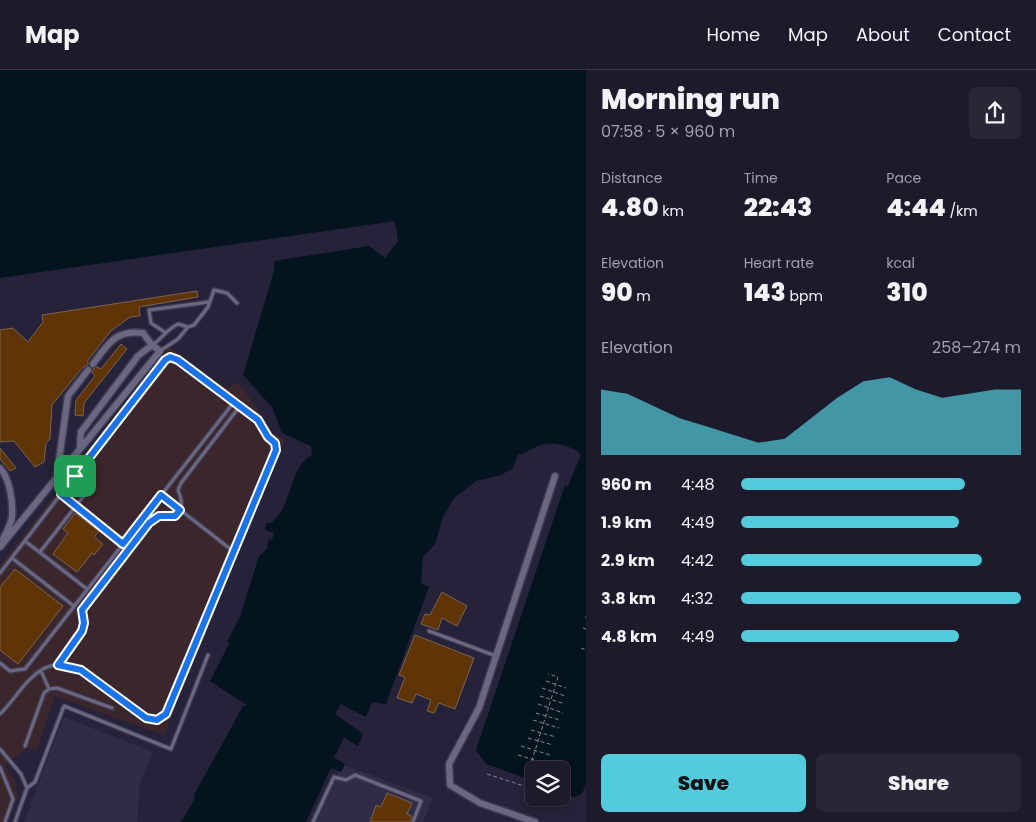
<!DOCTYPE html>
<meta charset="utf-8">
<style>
body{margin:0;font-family:Poppins,sans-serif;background:#292737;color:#f1f3f6;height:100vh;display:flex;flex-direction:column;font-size:19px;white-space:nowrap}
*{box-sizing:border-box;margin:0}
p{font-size:16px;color:#a0a1a9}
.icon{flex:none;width:28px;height:28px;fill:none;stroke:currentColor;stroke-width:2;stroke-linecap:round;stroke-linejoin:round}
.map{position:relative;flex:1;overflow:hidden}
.side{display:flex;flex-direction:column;background:#1c1a2b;width:450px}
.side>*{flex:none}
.fabs{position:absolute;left:525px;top:691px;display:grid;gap:10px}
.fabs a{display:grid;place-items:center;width:45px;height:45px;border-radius:8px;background:#1c1a2b;box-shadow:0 2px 12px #0003,0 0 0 1px #3a3847;font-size:25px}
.pin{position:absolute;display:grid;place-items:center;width:42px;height:42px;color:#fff;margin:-21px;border-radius:10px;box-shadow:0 2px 8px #0006}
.round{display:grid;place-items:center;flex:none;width:52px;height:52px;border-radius:8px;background:#292737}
.overview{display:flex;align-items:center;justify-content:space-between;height:85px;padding:0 15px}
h1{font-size:28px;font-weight:800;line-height:38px}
.stats{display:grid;grid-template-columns:repeat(3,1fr);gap:8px;height:85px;padding:5px 15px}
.stats div{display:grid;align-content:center}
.stats b{font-size:25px;font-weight:800}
.stats small{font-size:14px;font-weight:400}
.stats p{font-size:14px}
.chart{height:140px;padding:10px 15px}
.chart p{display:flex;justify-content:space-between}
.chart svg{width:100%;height:90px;margin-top:5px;fill:#53cbda;opacity:.7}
.button{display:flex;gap:10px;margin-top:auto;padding:10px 15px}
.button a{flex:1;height:58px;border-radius:8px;background:#53cbda;color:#111;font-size:20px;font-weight:800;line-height:58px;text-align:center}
.button a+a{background:#292737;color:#f1f3f6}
ul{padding:0 15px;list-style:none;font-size:16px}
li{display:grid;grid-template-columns:80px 60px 1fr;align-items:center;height:38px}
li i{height:12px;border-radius:6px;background:#53cbda}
header{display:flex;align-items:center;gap:30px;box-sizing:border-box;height:70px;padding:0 25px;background:#1c1a2b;border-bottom:1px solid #3a3847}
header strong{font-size:24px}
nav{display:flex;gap:28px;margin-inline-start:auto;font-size:18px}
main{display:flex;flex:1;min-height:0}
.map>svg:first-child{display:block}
.built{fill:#302b47}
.industrial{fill:#3b272b}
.water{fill:#03141e}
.building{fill:#5f3407;stroke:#7b6350}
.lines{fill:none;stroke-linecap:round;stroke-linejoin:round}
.lane-casing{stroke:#403c50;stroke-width:5.5}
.street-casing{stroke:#403c50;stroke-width:9}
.path{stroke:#868397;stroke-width:1;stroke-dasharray:4 2.5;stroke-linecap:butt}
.lane{stroke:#6b6782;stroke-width:3}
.street{stroke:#6b6782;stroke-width:6}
.route-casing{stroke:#fff;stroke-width:10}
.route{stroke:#1a73e8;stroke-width:6}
</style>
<header>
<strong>Map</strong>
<nav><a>Home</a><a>Map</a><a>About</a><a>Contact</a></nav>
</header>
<main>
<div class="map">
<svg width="586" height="752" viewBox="0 0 586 752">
<rect width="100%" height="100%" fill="#262239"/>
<path class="built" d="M64 647 153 682 140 713 137 752H24Z
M342 694 433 728 423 752H316Z"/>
<path class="industrial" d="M169 277 226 318 239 313 264 348 269 361 285 370 164 665 55 626 36 681 28 678 5 694 14 711 18 726 8 752H0V495Z"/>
<path class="water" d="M0 0H586V714L582 724 574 727 561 723V700H534V711L486 694 476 680 565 415 568 416 581 385C574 376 555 372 544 374 535 376 527 383 518 385L513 398 501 405 476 411 454 428 443 447 435 474 423 487 421 513 429 517 386 634 372 632 366 647 341 634 335 644 363 664 358 676 344 667 334 688 345 694 341 702 331 698 306 752H181L194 730 195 723 243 636 247 635 210 611 229 574 227 572 240 547 259 486 267 479 269 469 272 470 274 463 265 460 266 453H271C293 437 288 398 312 385L311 376 282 363 272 337 243 305 274 201V191L369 176 385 188 398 171 395 151 0 208Z"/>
<path class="building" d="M197 221 198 227 139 237 140 246 130 247 111 261 88 290V295L83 297 52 335 50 369 46 373 44 392 35 397 14 371 0 372V260L13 258 28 272 43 252 42 245Z
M121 274 127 279 84 333 83 346 75 345 76 330 95 306 92 303 93 299 97 297 101 299Z
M0 378 16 398 10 401 0 389Z
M75 443 99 461 94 467 103 474 94 485 92 483 77 502 53 484 68 463 63 459Z
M15 499 63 536 18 594 0 580V517Z
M442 522 467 536 457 556 442 548 438 560 421 554 425 544 430 545Z
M415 565 474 588 455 639 439 633 434 643 427 641 431 630 416 624 412 633 397 628 405 607 399 605Z
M387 723 412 733 407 744 412 746 410 752H370L376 735 381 737Z"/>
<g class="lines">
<defs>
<path id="lane" d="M166 263 151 253 149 240 209 232
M152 275C162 269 167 259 178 254L188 257
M160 281 178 269 188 257 194 255 208 237 214 220 227 223 237 233
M61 424 165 290 170 287 178 290 234 332 123 474
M161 425 233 481
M25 471 87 519
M40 482 90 418
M12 488 74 536
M0 503 61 424 123 474 25 599 10 601 0 593
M429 561 496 586
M57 595 82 561 84 553 82 540 149 453 159 446H175C183 436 183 432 178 420L181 413 240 336
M41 601 49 619
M0 644C15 630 25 609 43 599 73 581 123 631 146 648L157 650 166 644 276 380 275 373 268 367 258 350 234 332
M25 676 44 623 49 619 57 618 112 638
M0 679 21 704 27 718 15 752
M0 697 13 729 5 752
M27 718 35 712 64 636 171 679 208 585
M313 752 334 707 346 710 355 705 421 731 413 752"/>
<path id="street" d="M80 376 81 362 138 286 152 275
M0 398C10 409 13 432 12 447 11 454 6 463 3 469
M57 404 68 326 88 300
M0 477 160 281 152 275 143 263C115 260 109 273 93 294
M535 752 480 733 450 715 449 694 479 638 555 406"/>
</defs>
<use href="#lane" class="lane-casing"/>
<use href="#street" class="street-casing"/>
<path class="path" d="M585 547H586
M583 558 586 559
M581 578 586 580
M546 611 566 618
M542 618 565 626
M540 626 565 634
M538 634 563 643
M536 643 560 650
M533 650 559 658
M531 660 556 667
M528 668 553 675
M521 676 550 685
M518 685 548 694
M487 704 524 716 558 607 548 604"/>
<use href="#lane" class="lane"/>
<use href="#street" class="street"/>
</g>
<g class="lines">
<defs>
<path id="route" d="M170 287 178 290 258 350 268 367 275 373 276 380 166 644 157 650 146 648 81 600 58 595 82 561 84 553 82 540 149 453 159 446H175L180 440 161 425 123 474 61 424 165 290Z"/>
</defs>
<use href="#route" class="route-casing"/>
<use href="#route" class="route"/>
</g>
</svg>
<div class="fabs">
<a><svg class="icon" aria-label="layers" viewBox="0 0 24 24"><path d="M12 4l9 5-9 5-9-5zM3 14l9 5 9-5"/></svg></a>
</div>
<div class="pin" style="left:75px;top:406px;background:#1e9e55"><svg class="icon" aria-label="arrive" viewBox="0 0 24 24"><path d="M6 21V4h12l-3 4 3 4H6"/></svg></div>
</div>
<section class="side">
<div class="overview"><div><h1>Morning run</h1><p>07:58 · 5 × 960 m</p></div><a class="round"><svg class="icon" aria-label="share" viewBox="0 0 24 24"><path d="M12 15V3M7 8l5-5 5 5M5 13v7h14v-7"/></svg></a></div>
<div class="stats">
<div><p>Distance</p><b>4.80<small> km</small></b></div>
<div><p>Time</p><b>22:43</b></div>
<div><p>Pace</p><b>4:44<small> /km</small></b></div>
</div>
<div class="stats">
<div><p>Elevation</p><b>90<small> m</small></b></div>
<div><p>Heart rate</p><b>143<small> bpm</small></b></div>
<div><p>kcal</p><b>310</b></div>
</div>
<div class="chart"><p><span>Elevation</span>258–274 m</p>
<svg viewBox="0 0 160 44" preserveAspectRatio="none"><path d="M0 44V12L10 14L20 20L30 26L40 30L50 34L60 38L70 36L80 26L90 16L100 8L110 6L120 12L130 16L140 14L150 12L160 12V44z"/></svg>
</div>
<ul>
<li><b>960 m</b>4:48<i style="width:80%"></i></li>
<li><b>1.9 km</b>4:49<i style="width:78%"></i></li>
<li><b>2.9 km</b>4:42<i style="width:86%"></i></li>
<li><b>3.8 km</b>4:32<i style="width:100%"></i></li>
<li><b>4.8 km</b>4:49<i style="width:78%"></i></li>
</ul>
<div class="button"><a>Save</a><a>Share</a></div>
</section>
</main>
